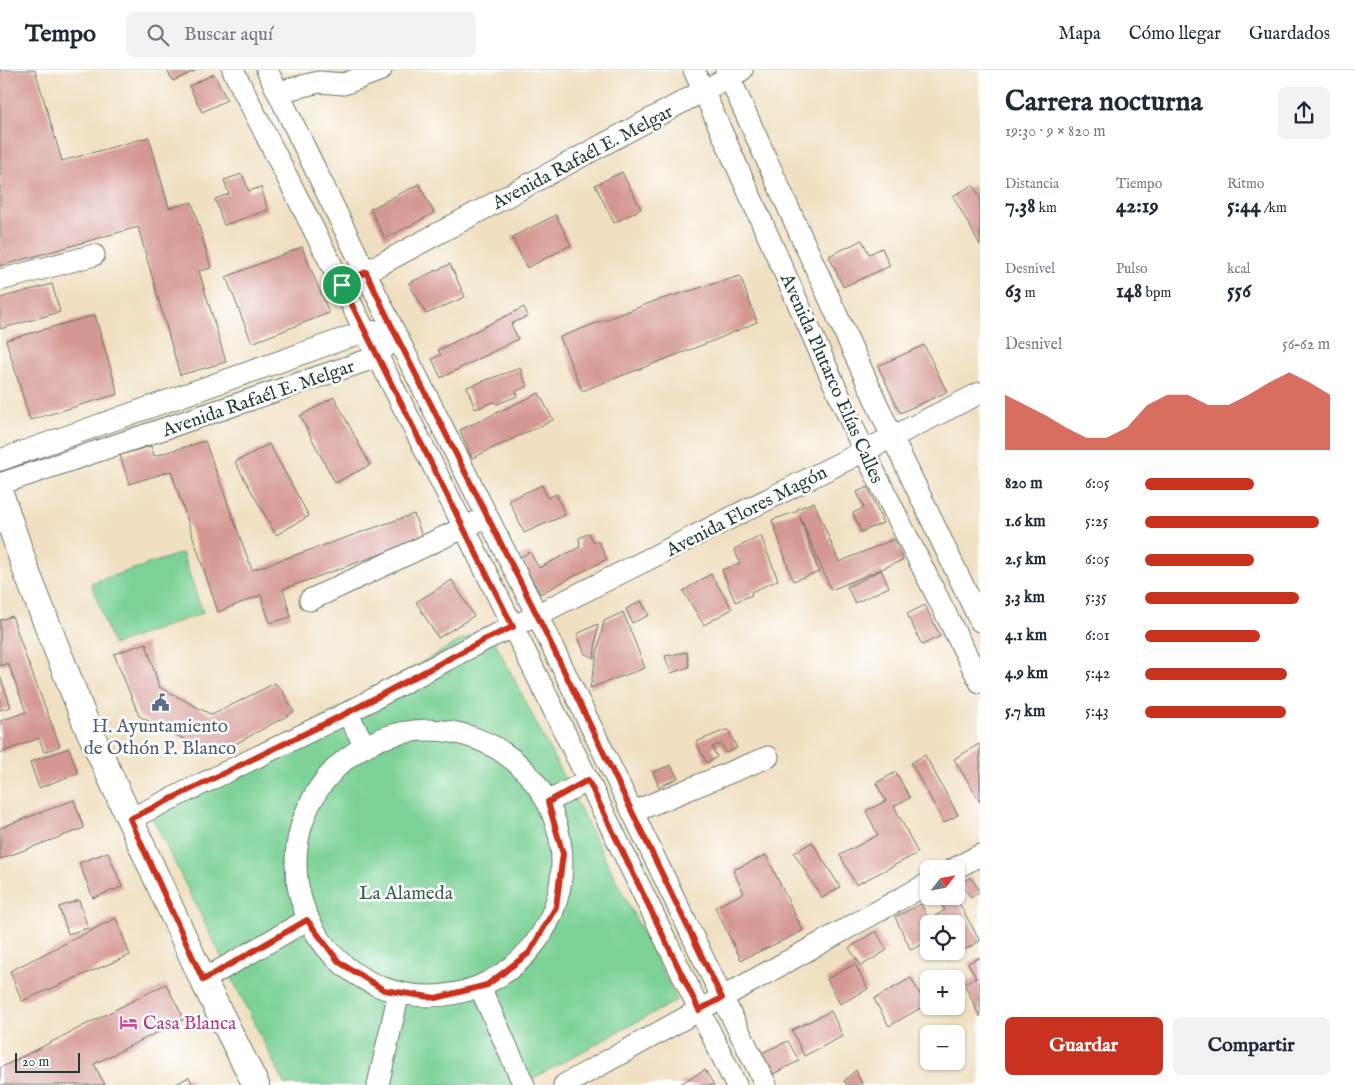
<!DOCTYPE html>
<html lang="es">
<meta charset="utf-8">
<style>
body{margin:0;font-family:"IM FELL English",serif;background:#f2f2f3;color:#1f2937;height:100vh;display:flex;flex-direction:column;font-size:19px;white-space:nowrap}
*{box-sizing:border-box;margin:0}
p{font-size:16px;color:#747a83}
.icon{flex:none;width:28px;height:28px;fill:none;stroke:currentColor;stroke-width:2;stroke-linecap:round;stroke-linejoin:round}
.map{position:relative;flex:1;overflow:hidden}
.sheet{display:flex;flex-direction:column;background:#fff;width:375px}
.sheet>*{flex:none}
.needle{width:32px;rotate:58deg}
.buttons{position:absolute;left:920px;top:790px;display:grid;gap:10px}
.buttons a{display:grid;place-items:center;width:45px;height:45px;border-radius:8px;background:#fff;box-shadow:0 1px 4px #0004;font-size:25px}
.scale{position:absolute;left:15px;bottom:12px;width:65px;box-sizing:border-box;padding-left:5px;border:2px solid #1f3d34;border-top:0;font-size:14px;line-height:18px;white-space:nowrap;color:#1f3d34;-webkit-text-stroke:4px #fff;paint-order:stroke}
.pin{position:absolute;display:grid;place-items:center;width:42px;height:42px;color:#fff;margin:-21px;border:2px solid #fff;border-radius:50%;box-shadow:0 1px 5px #0007}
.round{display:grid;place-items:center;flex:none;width:52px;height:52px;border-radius:8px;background:#f2f2f3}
.head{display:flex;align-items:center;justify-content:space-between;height:85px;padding:0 25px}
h1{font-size:28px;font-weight:700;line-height:38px}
.metrics{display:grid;grid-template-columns:repeat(3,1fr);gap:8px;height:85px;padding:5px 25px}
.metrics div{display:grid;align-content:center}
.metrics b{font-size:21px;font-weight:700}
.metrics small{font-size:14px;font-weight:400}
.metrics p{font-size:14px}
.chart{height:140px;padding:10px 25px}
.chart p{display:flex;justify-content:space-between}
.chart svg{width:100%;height:90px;margin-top:5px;fill:#c8321e;opacity:.7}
.primary-button{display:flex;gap:10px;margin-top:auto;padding:10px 25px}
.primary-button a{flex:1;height:58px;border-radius:8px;background:#c8321e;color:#fff;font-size:20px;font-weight:700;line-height:58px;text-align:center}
.primary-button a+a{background:#f2f2f3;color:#1f2937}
ul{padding:0 25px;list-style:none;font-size:16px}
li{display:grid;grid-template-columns:80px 60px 1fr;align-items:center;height:38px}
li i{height:12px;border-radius:6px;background:#c8321e}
header{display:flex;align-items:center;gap:30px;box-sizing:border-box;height:70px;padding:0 25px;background:#fff;border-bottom:1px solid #e0e1e3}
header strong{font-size:24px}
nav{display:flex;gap:28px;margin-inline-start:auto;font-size:18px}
.search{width:350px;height:45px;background:#f2f2f3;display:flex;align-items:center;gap:12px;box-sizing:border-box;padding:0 18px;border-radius:8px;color:#747a83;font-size:19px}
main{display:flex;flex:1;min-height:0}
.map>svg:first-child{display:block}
.green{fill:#7cd296;stroke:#4e8865}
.building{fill:#d49792}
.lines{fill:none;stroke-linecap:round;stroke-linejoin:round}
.minor-casing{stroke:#687665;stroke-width:23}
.major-casing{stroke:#687665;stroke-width:28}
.minor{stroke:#fff;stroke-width:21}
.major{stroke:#fff;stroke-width:26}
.route-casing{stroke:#fff;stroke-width:10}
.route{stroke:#c8321e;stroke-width:6}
.labels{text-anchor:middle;stroke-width:5;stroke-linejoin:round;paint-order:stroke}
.street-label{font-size:19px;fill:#1f3d34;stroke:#fff}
.service-label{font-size:19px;fill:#4e5e75;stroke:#fff}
.park-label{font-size:19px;fill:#36624c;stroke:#fff}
.hotel-label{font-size:19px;fill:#b23c85;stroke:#fff;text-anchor:start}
</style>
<header>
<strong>Tempo</strong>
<div class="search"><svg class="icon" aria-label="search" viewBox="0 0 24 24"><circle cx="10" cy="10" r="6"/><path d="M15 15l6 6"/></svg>Buscar aquí</div>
<nav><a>Mapa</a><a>Cómo llegar</a><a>Guardados</a></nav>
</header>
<main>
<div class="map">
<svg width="980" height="1015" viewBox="0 0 980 1015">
<rect width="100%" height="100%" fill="#fff"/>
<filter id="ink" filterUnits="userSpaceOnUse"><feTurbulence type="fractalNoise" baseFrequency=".02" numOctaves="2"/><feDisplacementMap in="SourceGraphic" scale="10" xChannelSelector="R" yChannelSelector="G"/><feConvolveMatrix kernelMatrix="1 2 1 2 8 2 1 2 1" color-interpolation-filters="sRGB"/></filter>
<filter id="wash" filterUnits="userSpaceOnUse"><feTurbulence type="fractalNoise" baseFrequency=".0096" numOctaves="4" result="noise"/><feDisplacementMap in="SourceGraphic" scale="20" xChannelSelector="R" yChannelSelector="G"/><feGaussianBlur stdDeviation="1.12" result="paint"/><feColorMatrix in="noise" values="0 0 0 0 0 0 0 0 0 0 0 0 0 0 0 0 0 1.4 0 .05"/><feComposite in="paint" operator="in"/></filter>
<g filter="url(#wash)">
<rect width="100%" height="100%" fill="#f0e0c1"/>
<path class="green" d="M182 483 203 543 113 575 91 513Z
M487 556 677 930 521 1015H285L150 743Z"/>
<g id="blocks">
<path class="building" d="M0 0H35L62 91 149 67 169 138 192 132 211 198 199 201 226 292 180 305 138 157 0 196Z
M167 0H197L173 11Z
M214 4 227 30 202 42 189 16Z
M622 102 641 139 614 153 595 115Z
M242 104 249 121 261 117 268 140 224 155 215 129 229 124 224 110Z
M419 114 434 143 385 169 370 139Z
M973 115 980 127V175L953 126Z
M556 145 571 175 527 198 512 167Z
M862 170 869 184 882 178 890 196 843 217 829 186Z
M302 177 329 243 252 273 226 207Z
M450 194 465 227 426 244 409 213Z
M740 206 757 252 718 269 582 321 560 267 655 231Z
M52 214 60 242 0 259V228Z
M524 237 528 246 511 254 518 269 441 308 432 289 441 285 438 280Z
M95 245 118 324 30 350 6 270Z
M924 275 947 322 900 343 878 296Z
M520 298 527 317 516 321 518 326 497 334 494 332 475 339 467 317Z
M539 323 553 350 472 388 460 360Z
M334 327 370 395 335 413 300 346Z
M205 371 252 500 414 444 423 469 283 519 291 547 270 553 261 525 218 542 171 401 129 414 120 385 151 376 154 386Z
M269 374 309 446 276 465 235 392Z
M542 415 548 428 556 424 565 445 524 463 509 430Z
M868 417 883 453 861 462 853 443 864 438 857 422Z
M814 432 839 492 894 469 903 490 831 520 800 447 819 502 793 511 772 450 798 441 797 439Z
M589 463 593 471 599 472 607 489 540 524 520 487 530 482 539 498 580 477 579 468Z
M761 466 778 510 751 522 752 525 735 532 722 500 740 493 734 479Z
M881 500 889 517 855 533 847 517Z
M711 504 732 539 704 555 683 521Z
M452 510 474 546 438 568 416 532Z
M641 531 649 545 632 553 626 539Z
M925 535 940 566 922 575 907 544Z
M623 542 645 598 590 618 604 551Z
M12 546 26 587 60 676 44 682 39 668 0 683V651L26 642 8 593 0 596V550Z
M598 554 594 588 585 584 577 564Z
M146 573 159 617 212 645 275 613 283 622 294 642 215 685 139 646 114 584Z
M687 582 689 597 671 603 665 586Z
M0 606 11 637 0 640Z
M728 659 737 678 726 683 721 674 712 677 717 687 707 693 696 672Z
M979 674 980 676V732L954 689Z
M69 678 78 703 39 718 30 692Z
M925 685 958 745 944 753 911 693Z
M671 695 678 708 659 717 653 702Z
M896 702 910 728 894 736 918 783 856 815 840 785 878 765 866 741 886 731 876 713Z
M74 730 84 758 0 789V758Z
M812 772 840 817 822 828 794 783Z
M108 782 122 817 93 828 79 793Z
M766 785 803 861 741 890 715 837 744 823 733 800Z
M970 807 980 821 971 828 961 813Z
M937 826H955L980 871 947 890 942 881H956V854H939L935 846 945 840Z
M79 830 88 858 68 864 59 837Z
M921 834 931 854H929V871L911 880 895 847Z
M116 848 130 885 22 931 10 901Z
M876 861 887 880 861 896 849 878Z
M980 887V947L964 913 976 908 968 893Z
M855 894 868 919 840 934 827 909Z
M911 908 926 935 889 956 874 929Z
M166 914 184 949 94 994 105 1015H0V998Z
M831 941 843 966 804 986 792 960Z
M788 971 799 991 773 1004 762 983Z
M705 1000 714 1015H678Z
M856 1000 862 1015H847L844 1011Z
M189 1007 193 1015H174Z"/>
</g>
</g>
<g filter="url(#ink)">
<use href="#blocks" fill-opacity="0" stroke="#687665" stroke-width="1"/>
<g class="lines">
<defs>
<path id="minor" d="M233 0 464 457 588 710 736 1015
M267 0 395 263 537 545 722 927 766 1015
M694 0 864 381 980 612
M726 0 892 367 980 551
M278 22 319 12 344 14 381 0
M355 208 742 0
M0 210 94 185
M0 390 366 261 380 262
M0 414 377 287 386 276
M310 530 476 452
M347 643 364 674
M296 793a133 133 0 1 1 266 0a133 133 0 1 1-266 0Z
M548 732 588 710
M633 742 768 687
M130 749 347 643 486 569 513 557 980 323
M954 799 980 785
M203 910 307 850
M480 917 524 1015
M378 1015 399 922
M564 1015 929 813"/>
<path id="major" d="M0 423 27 503 85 651 203 910 256 1015"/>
</defs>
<use href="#minor" class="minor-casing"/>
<use href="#major" class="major-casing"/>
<use href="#minor" class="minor"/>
<use href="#major" class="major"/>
</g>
</g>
<g class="lines" filter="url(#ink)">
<defs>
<path id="route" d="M366 202 395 263 537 545 722 928 699 940 588 710 548 732 563 784 556 837 529 883 487 915 436 928 384 920 339 892 307 850 203 910 130 749 347 643 486 569 513 557 342 215Z"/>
</defs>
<use href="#route" class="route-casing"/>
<use href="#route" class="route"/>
</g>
<defs>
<symbol id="civic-bare" viewBox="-9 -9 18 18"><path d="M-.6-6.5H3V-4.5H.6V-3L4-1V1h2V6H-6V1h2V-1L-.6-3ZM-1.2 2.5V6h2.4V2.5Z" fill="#5c6f8a" stroke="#fff" stroke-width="2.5" paint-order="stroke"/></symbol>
<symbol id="hotel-bare" viewBox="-9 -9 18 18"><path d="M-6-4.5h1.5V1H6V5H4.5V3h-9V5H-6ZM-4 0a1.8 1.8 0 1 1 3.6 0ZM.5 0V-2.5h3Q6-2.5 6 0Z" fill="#d1479c" stroke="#fff" stroke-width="2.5" paint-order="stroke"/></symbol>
</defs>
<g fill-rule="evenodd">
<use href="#civic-bare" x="148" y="620" width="25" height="25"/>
<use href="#hotel-bare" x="116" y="940" width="25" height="25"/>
</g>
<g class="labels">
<g class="street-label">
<text transform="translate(582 86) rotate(-28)" y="7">Avenida Rafaél E. Melgar</text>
<text transform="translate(833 308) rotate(66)" y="7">Avenida Plutarco Elías Calles</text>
<text transform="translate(258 327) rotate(-19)" y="7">Avenida Rafaél E. Melgar</text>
<text transform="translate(746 440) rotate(-27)" y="7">Avenida Flores Magón</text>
</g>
<g class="service-label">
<text x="160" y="662">H. Ayuntamiento<tspan x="160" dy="22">de Othón P. Blanco</tspan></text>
</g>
<g class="park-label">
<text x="406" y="829">La Alameda</text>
</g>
<g class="hotel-label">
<text x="143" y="959">Casa Blanca</text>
</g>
</g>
</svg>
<div class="buttons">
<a><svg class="needle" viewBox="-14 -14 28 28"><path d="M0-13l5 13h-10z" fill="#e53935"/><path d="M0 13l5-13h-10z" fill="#747a83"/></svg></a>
<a><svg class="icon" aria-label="locate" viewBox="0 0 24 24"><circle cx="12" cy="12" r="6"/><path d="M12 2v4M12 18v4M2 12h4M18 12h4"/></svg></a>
<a>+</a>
<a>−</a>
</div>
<div class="scale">20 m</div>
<div class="pin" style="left:342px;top:215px;background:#1e9e55"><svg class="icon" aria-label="arrive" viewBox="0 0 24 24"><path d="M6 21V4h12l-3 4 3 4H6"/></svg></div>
</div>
<section class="sheet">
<div class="head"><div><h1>Carrera nocturna</h1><p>19:30 · 9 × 820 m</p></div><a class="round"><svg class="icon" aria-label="share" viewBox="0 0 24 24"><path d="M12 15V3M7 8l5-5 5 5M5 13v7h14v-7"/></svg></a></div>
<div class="metrics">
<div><p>Distancia</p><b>7.38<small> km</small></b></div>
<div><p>Tiempo</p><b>42:19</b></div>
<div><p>Ritmo</p><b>5:44<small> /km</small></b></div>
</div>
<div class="metrics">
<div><p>Desnivel</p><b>63<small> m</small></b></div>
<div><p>Pulso</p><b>148<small> bpm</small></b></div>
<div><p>kcal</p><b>556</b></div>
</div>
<div class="chart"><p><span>Desnivel</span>56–62 m</p>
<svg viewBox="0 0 160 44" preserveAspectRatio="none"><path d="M0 44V17L10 22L20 27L30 33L40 38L50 38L60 33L70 22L80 17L90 17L100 22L110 22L120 17L130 11L140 6L150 11L160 17V44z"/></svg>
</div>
<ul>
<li><b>820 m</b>6:05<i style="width:59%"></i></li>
<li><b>1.6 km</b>5:25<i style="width:94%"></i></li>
<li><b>2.5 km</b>6:05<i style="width:59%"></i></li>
<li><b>3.3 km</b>5:35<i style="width:83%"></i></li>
<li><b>4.1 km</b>6:01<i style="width:62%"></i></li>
<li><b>4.9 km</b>5:42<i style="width:77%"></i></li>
<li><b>5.7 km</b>5:43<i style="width:76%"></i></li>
</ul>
<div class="primary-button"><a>Guardar</a><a>Compartir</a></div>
</section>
</main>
